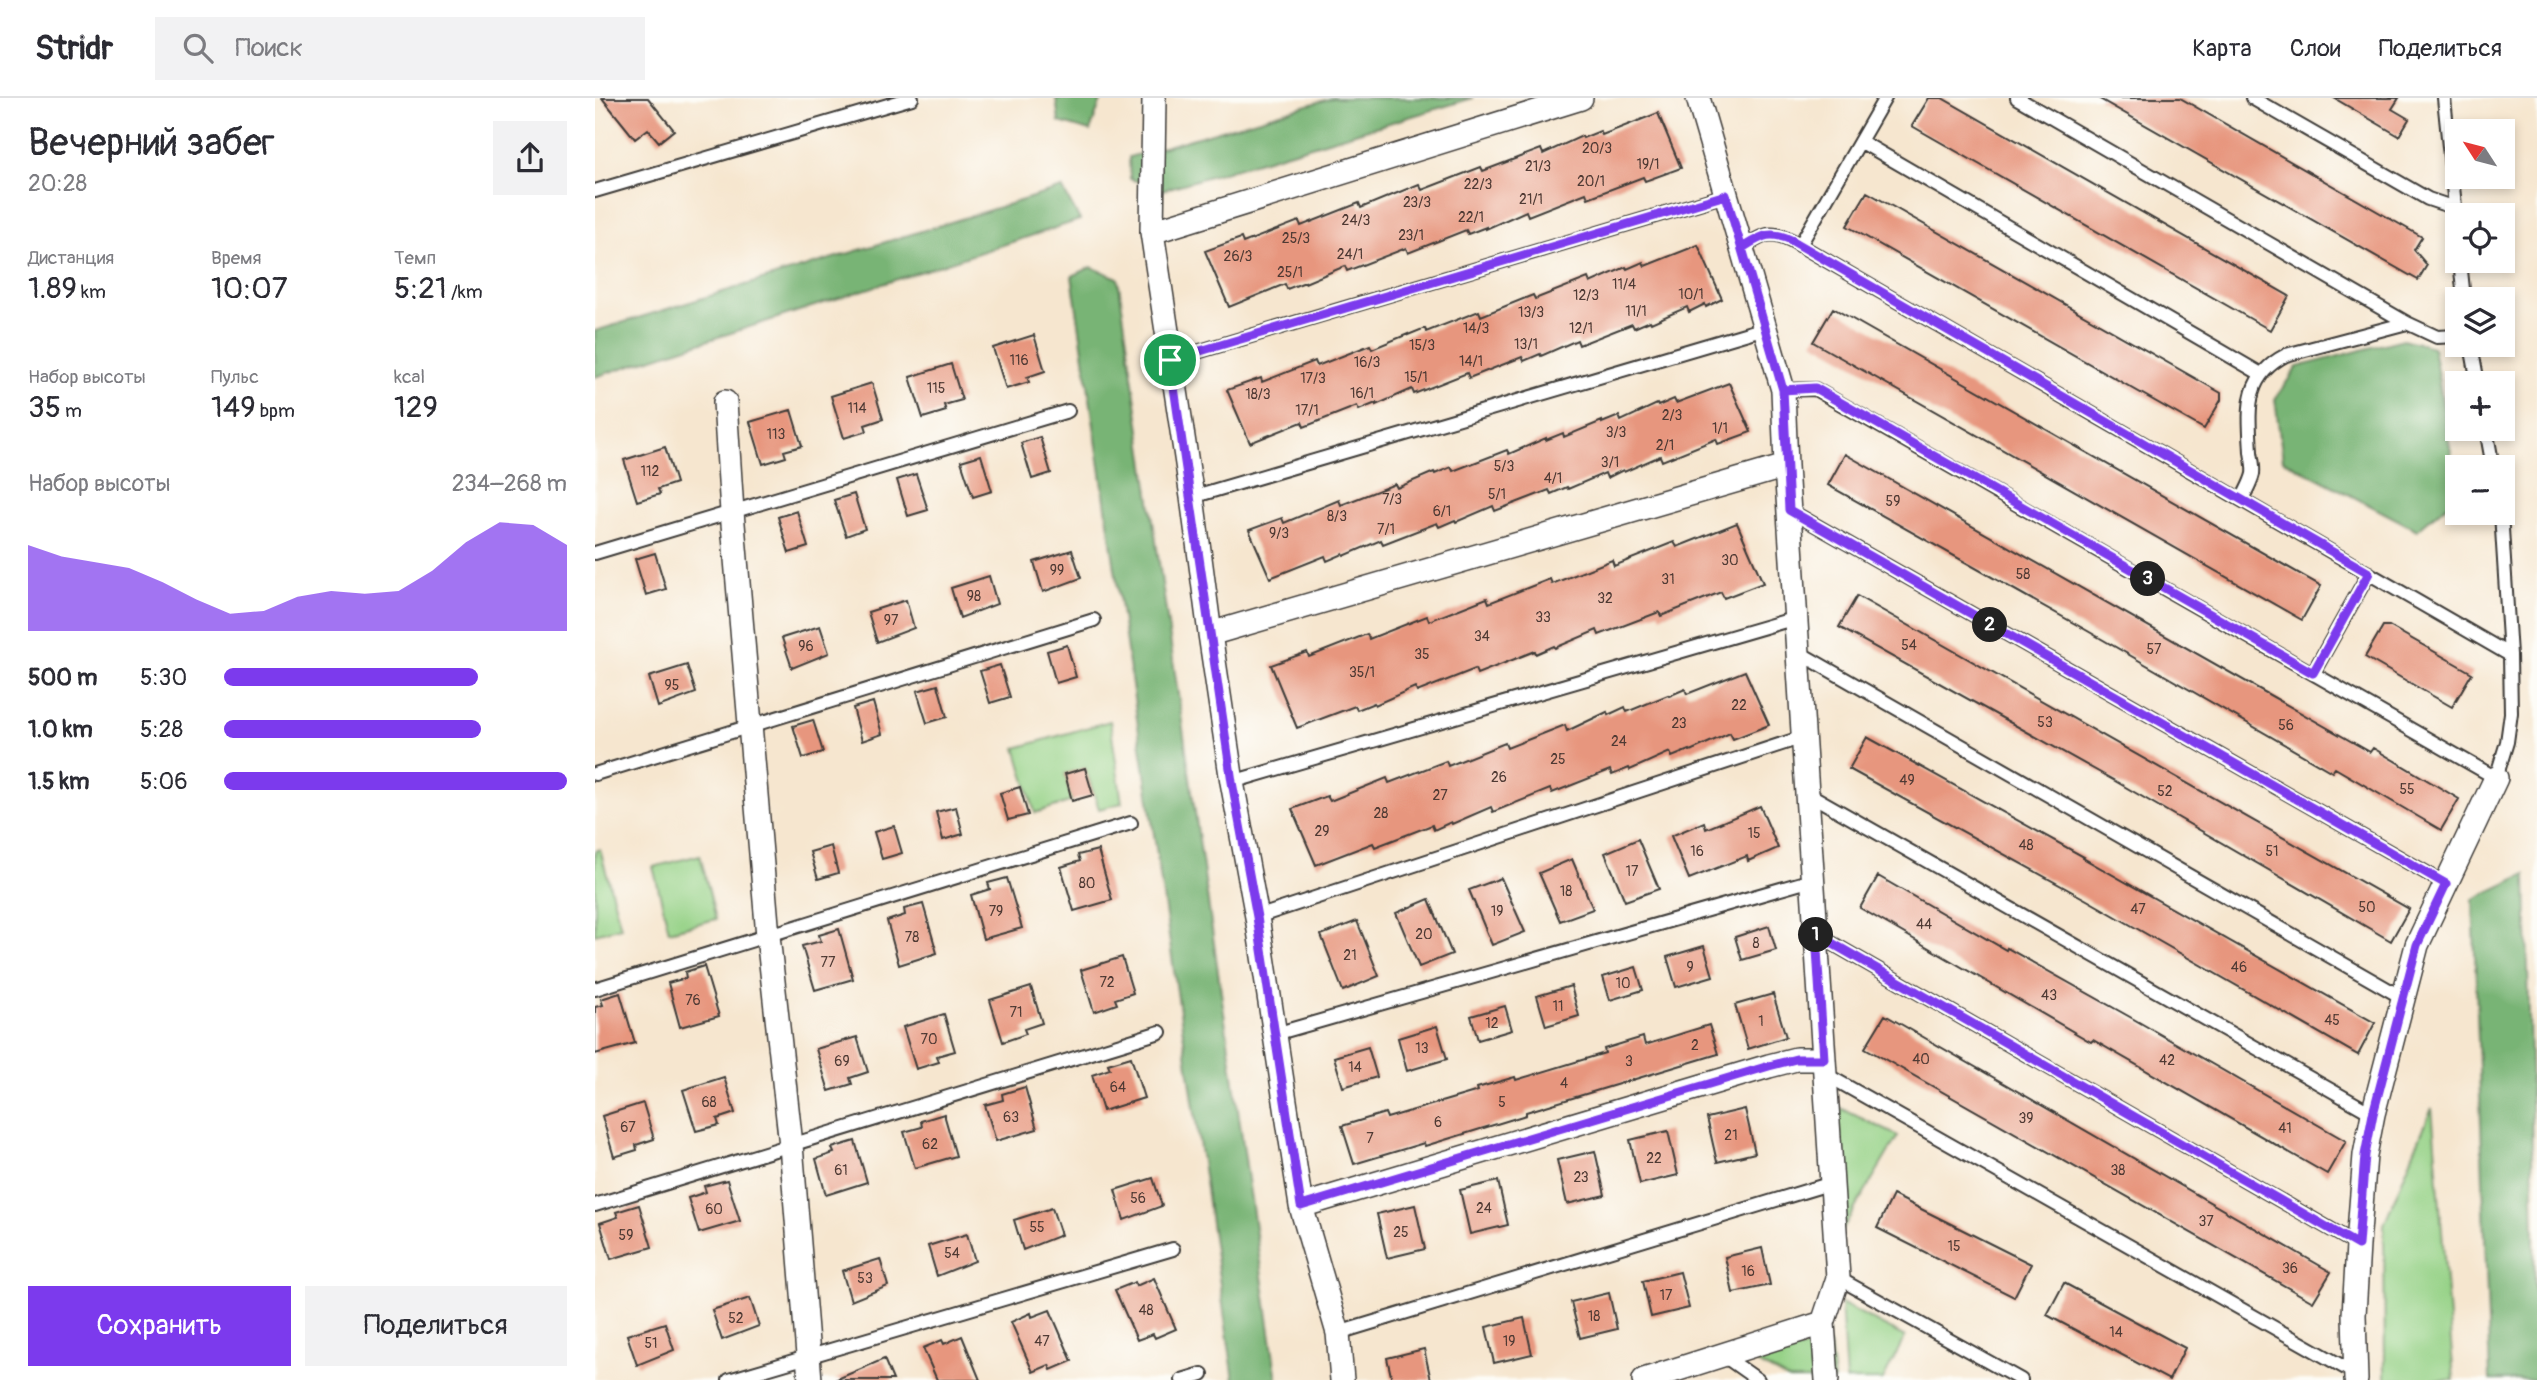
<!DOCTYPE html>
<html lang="ru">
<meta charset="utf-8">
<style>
body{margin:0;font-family:Pangolin,sans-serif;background:#f2f2f3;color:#2b2b33;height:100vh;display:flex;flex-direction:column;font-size:26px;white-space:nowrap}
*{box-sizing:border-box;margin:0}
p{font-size:23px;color:#7c7c81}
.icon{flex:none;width:38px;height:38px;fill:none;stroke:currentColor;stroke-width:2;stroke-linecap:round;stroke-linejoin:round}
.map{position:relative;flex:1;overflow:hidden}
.details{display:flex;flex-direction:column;background:#fff;width:595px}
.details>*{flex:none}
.needle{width:46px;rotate:306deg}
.tools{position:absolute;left:1850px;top:21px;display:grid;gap:14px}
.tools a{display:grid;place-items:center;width:70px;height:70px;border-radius:0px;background:#fff;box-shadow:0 4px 10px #0003;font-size:35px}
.pin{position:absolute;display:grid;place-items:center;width:60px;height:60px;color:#fff;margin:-30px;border:4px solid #fff;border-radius:50%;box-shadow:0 2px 7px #0007}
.km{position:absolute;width:35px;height:35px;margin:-18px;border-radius:50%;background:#222;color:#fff;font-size:19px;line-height:35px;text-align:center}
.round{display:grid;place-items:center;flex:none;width:74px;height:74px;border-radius:0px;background:#f2f2f3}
.head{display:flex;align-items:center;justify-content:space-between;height:119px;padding:0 28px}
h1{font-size:38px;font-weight:600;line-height:52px}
.figures{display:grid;grid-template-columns:repeat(3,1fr);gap:10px;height:119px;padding:7px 28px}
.figures div{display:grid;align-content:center}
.figures b{font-size:30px;font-weight:600}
.figures small{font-size:19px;font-weight:400}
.figures p{font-size:19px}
.chart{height:196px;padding:14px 28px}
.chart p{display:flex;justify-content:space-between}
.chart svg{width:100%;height:126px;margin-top:7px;fill:#7c3aed;opacity:.7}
.button{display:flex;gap:14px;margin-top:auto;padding:14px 28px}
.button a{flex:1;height:80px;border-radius:0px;background:#7c3aed;color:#fff;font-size:28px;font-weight:600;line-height:80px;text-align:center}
.button a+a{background:#f2f2f3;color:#2b2b33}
ul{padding:0 28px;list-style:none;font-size:23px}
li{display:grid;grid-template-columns:112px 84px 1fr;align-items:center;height:52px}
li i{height:18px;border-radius:9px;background:#7c3aed}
header{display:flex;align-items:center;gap:42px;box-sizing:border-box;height:98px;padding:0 35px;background:#fff;border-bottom:2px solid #e1e1e2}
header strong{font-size:33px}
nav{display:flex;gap:38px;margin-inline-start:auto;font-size:24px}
.search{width:490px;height:63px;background:#f2f2f3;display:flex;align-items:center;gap:18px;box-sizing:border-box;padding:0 24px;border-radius:0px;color:#7c7c81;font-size:26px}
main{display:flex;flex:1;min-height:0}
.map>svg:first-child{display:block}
.green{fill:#96d287;stroke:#597752;stroke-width:2}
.forest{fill:#78b474;stroke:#4a6848;stroke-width:2}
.building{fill:#e7967e}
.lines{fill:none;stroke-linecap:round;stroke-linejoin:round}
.service-casing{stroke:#3d3a37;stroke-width:16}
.minor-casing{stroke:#3d3a37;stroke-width:26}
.service{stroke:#fff;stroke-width:12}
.minor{stroke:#fff;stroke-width:23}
.route-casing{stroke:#fff;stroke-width:14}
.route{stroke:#7c3aed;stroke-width:9}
.labels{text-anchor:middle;stroke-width:7;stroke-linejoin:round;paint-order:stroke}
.number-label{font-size:14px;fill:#4f3a34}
</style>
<header>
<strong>Stridr</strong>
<div class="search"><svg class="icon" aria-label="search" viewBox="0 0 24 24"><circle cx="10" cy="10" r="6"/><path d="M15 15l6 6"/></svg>Поиск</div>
<nav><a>Карта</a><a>Слои</a><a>Поделиться</a></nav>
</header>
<main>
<section class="details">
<div class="head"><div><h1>Вечерний забег</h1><p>20:28</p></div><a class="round"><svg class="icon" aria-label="share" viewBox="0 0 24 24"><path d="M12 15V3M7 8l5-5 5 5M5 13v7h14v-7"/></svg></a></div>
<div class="figures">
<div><p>Дистанция</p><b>1.89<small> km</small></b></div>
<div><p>Время</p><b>10:07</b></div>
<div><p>Темп</p><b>5:21<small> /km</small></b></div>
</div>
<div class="figures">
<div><p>Набор высоты</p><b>35<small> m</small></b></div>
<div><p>Пульс</p><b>149<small> bpm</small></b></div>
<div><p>kcal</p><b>129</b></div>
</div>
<div class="chart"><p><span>Набор высоты</span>234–268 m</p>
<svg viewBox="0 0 160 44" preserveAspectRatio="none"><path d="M0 44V14L10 18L20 20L30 22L40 27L50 33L60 38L70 37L80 32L90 30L100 31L110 30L120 23L130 13L140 6L150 7L160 14V44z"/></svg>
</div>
<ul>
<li><b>500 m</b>5:30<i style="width:74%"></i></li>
<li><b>1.0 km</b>5:28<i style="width:75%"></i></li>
<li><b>1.5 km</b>5:06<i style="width:100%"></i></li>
</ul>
<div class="button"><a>Сохранить</a><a>Поделиться</a></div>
</section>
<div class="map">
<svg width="1942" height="1282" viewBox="0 0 1942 1282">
<rect width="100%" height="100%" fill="#fdfcf7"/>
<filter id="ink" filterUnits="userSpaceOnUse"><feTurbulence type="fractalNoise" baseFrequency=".0143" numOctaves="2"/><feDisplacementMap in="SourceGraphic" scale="14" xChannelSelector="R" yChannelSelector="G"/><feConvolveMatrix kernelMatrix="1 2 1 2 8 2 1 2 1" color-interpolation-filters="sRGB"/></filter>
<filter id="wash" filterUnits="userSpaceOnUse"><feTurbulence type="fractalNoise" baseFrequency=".00686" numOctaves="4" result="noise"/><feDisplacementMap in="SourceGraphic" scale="28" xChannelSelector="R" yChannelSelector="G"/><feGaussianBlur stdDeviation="1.57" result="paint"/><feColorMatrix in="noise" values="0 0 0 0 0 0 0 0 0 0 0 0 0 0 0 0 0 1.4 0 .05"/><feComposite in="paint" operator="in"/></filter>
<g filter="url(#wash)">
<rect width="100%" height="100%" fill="#f6e6cf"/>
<path class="green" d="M515 623 527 705 504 711 490 670 470 676 477 703 440 715 421 650Z
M5 751 26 829 0 836V753Z
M105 757 121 821 74 833 58 769Z
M1235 1005 1303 1038 1240 1144Z
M1837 1010 1859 1282H1790L1789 1126Z
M1246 1205 1310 1239 1288 1282H1251Z
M1235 1246 1239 1282H1194L1151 1259Z"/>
<path class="forest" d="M461 0H507L495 33 464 24Z
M737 0H878L568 92 535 81 534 59Z
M467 90 485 122 0 279V233Z
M496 169 523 180 682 1282H639L477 178Z
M1808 241 1838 249 1862 390V398L1822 432 1688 362 1680 301 1702 269Z
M1931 776 1942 1282H1895L1878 801Z"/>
<g id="blocks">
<path class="building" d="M7 0H53L79 32 64 44 53 31 40 41Z
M1334 0H1347L1694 198 1675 232 1317 28Z
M1503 0H1585L1827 139 1819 152 1832 167 1823 182Z
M1739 0H1804L1797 11 1814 21 1804 38Z
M1063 15 1086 70 1050 83 1048 79 993 100 991 95 933 118 931 113 891 131V129L873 136 871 132 813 155 811 150 752 173 750 168 710 185V184L692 191 690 186 634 209 610 153 646 140 648 145 704 123 706 128 764 105 766 110 824 86 827 92 886 69 888 73 946 51 948 56 987 38 988 40 1005 33 1007 37Z
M1272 94 1626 295V302L1609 331 1252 128Z
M1103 147 1127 201 1111 209 1110 206 1094 214 1092 209 1056 225 1055 223 1039 230 1037 226 984 247 982 242 946 258 945 256 929 263 927 259 874 280 872 275 819 296 817 291 781 307V305L764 312 762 308 709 329 707 324 655 345 632 292 666 280 667 284 720 263 722 268 775 247 777 251 813 236V237L830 230 831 234 884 213 886 218 938 197 940 201 993 180 995 185 1031 169 1032 171 1048 164 1050 168Z
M1238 210 1726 488 1707 522 1218 244Z
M439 237 450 273 432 279 434 284 411 291 398 250Z
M356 266 367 302 349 307 351 313 328 320 315 279Z
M277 285 288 321 270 327 272 333 249 340 236 298Z
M1134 285 1156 334 1123 346 1121 341 1067 363 1065 358 1029 374 1028 372 1012 380 1010 375 973 391 972 389 956 396 954 392 900 413 898 408 861 424 860 422 844 429 842 425 788 446 786 442 749 458 748 456 732 463 730 458 675 480 654 432 687 420 689 425 744 402 746 407 800 386 802 390 839 374 840 376 856 369 858 373 912 352 914 356 951 340V342L968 335 969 339 1007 323V325L1024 318 1026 323 1062 306 1063 308 1079 301 1081 305Z
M196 312 207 348 189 353 191 359 168 366 155 324Z
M445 339 456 375 437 381 426 345Z
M70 349 81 385 63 391 65 396 42 403 29 362Z
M1250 356 1775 654 1778 650 1864 701 1846 732 1740 670 1737 674 1491 532 1233 387Z
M386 357 397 393 378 399 366 363Z
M321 376 333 412 313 418 302 382Z
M259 396 270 431 251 438 239 402Z
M202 413 213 449 194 455 183 419Z
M1142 425 1168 485 1129 500 1126 494 1066 518 1064 514 1004 537 1002 532 960 550 959 548 941 556 940 553 882 576 880 571 822 594 820 589 780 607 779 605 762 612 760 608 702 630 676 567 712 554 714 559 772 536 774 541 832 518 834 523 892 500 894 505 955 481 957 486 1017 462 1019 468 1079 444 1082 449Z
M477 452 486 480 448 494 439 464Z
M60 455 71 491 51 497 40 461Z
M394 478 402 506 365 520 356 490Z
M1262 498 1814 811 1796 843 1520 683 1244 529Z
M311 502 319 530 282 544 273 514Z
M225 528 234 555 197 570 187 540Z
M1788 528H1794L1877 575 1857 609 1770 559Z
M472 547 481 579 461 585 452 553Z
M92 567 101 595 63 609 54 579Z
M405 567 415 599 395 605 385 573Z
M1150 573 1174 627 1138 641 1135 635 1095 653 1094 652 1077 659 1075 654 1035 672 1034 670 1017 677 1015 672 957 695 955 691 898 714 896 709 857 726 856 724 839 732 837 727 780 749 778 745 721 767 697 711 732 698 735 703 792 680 794 685 851 663 853 668 910 645 912 650 970 627 972 633 1012 614 1013 617 1030 609 1032 614 1073 597 1074 598 1090 591 1092 596Z
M343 587 352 619 332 625 322 593Z
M278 604 287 636 267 643 258 610Z
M218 622 228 654 208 660 198 628Z
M1272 639 1489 759 1488 760 1780 925 1763 957 1492 802 1254 671Z
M490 670 498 697 477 703 470 676Z
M425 689 433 717 413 722 405 695Z
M1165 708 1183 750 1153 763 1152 758 1094 781 1076 738 1109 724 1111 731Z
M361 709 368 736 348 742 341 714Z
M299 728 307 755 287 761 279 734Z
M1043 741 1064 791 1030 803 1010 755Z
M236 748 243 775 223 781 215 754Z
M503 752 517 802 479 813 466 769 485 763 483 757Z
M977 761 998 811 965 823 944 775Z
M1283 778 1411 852 1412 850 1535 919 1751 1043 1732 1076 1498 942 1496 944 1265 810Z
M412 780 427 830 388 841 376 797 395 791 393 785Z
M906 780 930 834 897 847 874 792Z
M834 801 857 856 824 869 801 815Z
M328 806 342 855 304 867 292 823 310 817 309 811Z
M762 823 784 878 748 893 726 837Z
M1174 828 1181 852 1147 862 1140 839Z
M244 831 258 881 220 892 207 848 226 843 224 837Z
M1109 848 1118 878 1081 889 1072 859Z
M527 859 538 895 520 901 522 906 499 914 486 872Z
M109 868 124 918 85 929 73 885 91 880 90 874Z
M1041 869 1048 892 1015 902 1008 879Z
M976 888 984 918 951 928 942 898Z
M436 889 447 925 429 931 431 936 408 944 395 902Z
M25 895 40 945 0 956V909L8 907 6 901Z
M1178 896 1191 939 1153 951 1140 907Z
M910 908 917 932 883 942 876 918Z
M349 916 360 953 342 958 344 964 321 971 308 929Z
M1290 917 1736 1174 1718 1204 1270 950Z
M1114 927 1123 956 931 1014V1017L866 1037 830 1048 829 1045 759 1066 747 1028 790 1015 792 1020 883 993 882 990 920 979 921 982 1010 955 1009 951 1048 939 1050 947Z
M842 928 852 961 812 973 803 940Z
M262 939 273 974 255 980 257 986 234 993 221 951Z
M773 949 782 979 748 989 739 959Z
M536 959 549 1000 508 1013 497 977 515 971 513 966Z
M129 979 140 1015 122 1021 124 1027 101 1033 88 992Z
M430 989 442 1031 401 1043 390 1007 408 1002 407 996Z
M48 1005 59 1041 41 1047 42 1052 19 1059 7 1018Z
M1150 1011 1160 1055 1122 1064 1112 1020Z
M349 1016 361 1058 320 1070 309 1034 327 1029 326 1023Z
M1073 1033 1083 1077 1045 1086 1035 1042Z
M260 1043 272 1084 231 1097 221 1061 239 1055 237 1050Z
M1000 1053 1010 1097 972 1106 962 1062Z
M558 1080 567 1108 529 1122 520 1092Z
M132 1082 145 1123 104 1135 93 1100 111 1094 109 1088Z
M903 1083 913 1127 875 1136 865 1092Z
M1298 1097 1436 1166 1419 1199 1282 1130Z
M44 1107 57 1149 16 1161 5 1125 23 1119 21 1114Z
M820 1107 830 1151 792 1160 782 1116Z
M457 1110 466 1137 428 1152 419 1122Z
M372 1136 380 1163 342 1178 333 1148Z
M1167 1150 1175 1187 1138 1195 1130 1159Z
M285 1161 293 1188 256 1203 247 1173Z
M1085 1174 1094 1210 1056 1219 1048 1183Z
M559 1180 581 1231 560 1240 558 1236 542 1242 520 1192 540 1184 541 1188Z
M1469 1185 1590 1250 1574 1282 1452 1217Z
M1014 1195 1022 1231 985 1240 976 1204Z
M155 1200 164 1228 127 1242 117 1212Z
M455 1212 477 1263 456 1272 454 1267 438 1274 416 1224 436 1215 437 1219Z
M929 1220 937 1256 899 1265 891 1229Z
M70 1225 79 1252 42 1267 32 1237Z
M367 1238 385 1282H342L328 1250 347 1242 349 1246Z
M829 1251 836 1282H797L792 1260Z
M289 1261 298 1282H240Z"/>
</g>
</g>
<g filter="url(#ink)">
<use href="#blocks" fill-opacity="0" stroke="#3d3a37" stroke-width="2"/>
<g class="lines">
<defs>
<path id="service" d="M1422 0 1812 225
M1657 0 1833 101 1860 110
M1849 0 1862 128
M1265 43 1666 276
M0 93 317 0
M1205 147 1290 0
M1147 150C1167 138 1173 131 1196 142L1915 557
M1865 163 1869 201
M1876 247 1883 285
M575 262 1131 97
M1188 292 1220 291 1901 680 1912 644 1916 615 1915 557 1906 415
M1891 331 1898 369
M597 399 1170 230
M1647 402C1650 394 1656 385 1658 376 1659 369 1657 361 1656 354 1654 313 1648 279 1691 257L1812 225 1842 239 1862 238
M1194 412 1851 786
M0 455 473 313
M1203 554 1808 900
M1718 575 1774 475
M0 676 499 522
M637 684 1201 520
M1212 695 1778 1016
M662 819 1208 639
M1221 836 1763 1147
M0 891 536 725
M680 936 1217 782
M1230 976 1761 1276
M0 1107 565 934
M1243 1180 1426 1282
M743 1235 1237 1085
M1129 1258 1163 1282
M134 1282 578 1151
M587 1282 607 1276"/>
<path id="minor" d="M559 0 557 134 597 399 615 536
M1103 0 1188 292 1191 368 1229 961
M557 134 986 0
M130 304 137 414 173 838 196 1047 215 1282
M706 1108 1174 968 1201 961H1229L1243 1180 1228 1225
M747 1282 743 1235 706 1108 662 819 637 684 615 536 1191 368
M1049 1282 1228 1225 1232 1282
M1761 1282 1759 1217 1763 1147 1770 1057 1778 1016 1822 847 1901 680"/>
</defs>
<use href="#service" class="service-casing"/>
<use href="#minor" class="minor-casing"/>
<use href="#service" class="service"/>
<use href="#minor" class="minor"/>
</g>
</g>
<g class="lines" filter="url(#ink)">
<defs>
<path id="route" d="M575 262 637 684 662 819 706 1108 1174 968 1201 961H1229L1221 836 1763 1147 1770 1057 1778 1016 1822 847 1851 786 1194 412 1188 292 1147 150C1167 138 1174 132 1196 142L1774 475 1718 575 1220 290 1188 292C1169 227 1150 162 1131 97L575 262"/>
</defs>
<use href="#route" class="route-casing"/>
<use href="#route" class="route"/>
</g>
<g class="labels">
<g class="number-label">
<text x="1002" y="55">20/3</text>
<text x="1053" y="71">19/1</text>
<text x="943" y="73">21/3</text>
<text x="996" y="88">20/1</text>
<text x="883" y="91">22/3</text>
<text x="936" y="106">21/1</text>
<text x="822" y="109">23/3</text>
<text x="876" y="124">22/1</text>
<text x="761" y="127">24/3</text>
<text x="816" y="142">23/1</text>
<text x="701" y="145">25/3</text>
<text x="755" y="161">24/1</text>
<text x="643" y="163">26/3</text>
<text x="695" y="179">25/1</text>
<text x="1029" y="191">11/4</text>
<text x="1096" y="201">10/1</text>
<text x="991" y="202">12/3</text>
<text x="1041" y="218">11/1</text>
<text x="936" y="219">13/3</text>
<text x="881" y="235">14/3</text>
<text x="986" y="235">12/1</text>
<text x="931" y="251">13/1</text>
<text x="827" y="252">15/3</text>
<text x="424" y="267">116</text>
<text x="876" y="268">14/1</text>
<text x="772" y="269">16/3</text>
<text x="821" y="284">15/1</text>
<text x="718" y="285">17/3</text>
<text x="341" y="295">115</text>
<text x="767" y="300">16/1</text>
<text x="663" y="301">18/3</text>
<text x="262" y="315">114</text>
<text x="712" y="317">17/1</text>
<text x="1077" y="322">2/3</text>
<text x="1125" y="335">1/1</text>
<text x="1021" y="339">3/3</text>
<text x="181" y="341">113</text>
<text x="1070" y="352">2/1</text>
<text x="1015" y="369">3/1</text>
<text x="909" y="373">5/3</text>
<text x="55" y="378">112</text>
<text x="958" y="385">4/1</text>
<text x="902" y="401">5/1</text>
<text x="797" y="406">7/3</text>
<text x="1298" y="408">59</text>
<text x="847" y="418">6/1</text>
<text x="742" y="423">8/3</text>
<text x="791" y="436">7/1</text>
<text x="684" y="440">9/3</text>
<text x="1135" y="467">30</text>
<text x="462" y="477">99</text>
<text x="1428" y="481">58</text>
<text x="1073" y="486">31</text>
<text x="379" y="503">98</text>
<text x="1010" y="505">32</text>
<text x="948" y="524">33</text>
<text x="296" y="527">97</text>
<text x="887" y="543">34</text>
<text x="1314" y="552">54</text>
<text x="211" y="553">96</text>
<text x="1559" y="556">57</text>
<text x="827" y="561">35</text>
<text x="767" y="579">35/1</text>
<text x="77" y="592">95</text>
<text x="1144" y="612">22</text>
<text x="1450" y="629">53</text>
<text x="1084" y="630">23</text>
<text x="1691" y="632">56</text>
<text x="1024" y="648">24</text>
<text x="963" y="666">25</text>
<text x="904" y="684">26</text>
<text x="1312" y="687">49</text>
<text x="1812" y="696">55</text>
<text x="1570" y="698">52</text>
<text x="845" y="702">27</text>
<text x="786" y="720">28</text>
<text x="727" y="738">29</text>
<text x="1159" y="740">15</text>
<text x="1431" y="752">48</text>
<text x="1102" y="758">16</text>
<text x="1677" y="758">51</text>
<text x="1037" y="778">17</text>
<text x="492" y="790">80</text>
<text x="971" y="798">18</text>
<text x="1772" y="814">50</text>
<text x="1543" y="816">47</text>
<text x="401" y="818">79</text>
<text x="902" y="818">19</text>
<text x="1329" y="831">44</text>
<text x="829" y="841">20</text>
<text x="317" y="844">78</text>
<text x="1161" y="850">8</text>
<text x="755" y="862">21</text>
<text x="233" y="869">77</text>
<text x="1095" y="874">9</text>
<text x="1644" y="874">46</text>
<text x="512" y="889">72</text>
<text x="1028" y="890">10</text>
<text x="1454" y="902">43</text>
<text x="98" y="907">76</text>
<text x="963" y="913">11</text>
<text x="421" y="919">71</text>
<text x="1737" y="927">45</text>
<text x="1166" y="928">1</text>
<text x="897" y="930">12</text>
<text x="334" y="946">70</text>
<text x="1100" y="952">2</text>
<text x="827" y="955">13</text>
<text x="1326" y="966">40</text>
<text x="1572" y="967">42</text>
<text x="247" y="968">69</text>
<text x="1034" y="968">3</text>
<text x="760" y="974">14</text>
<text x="969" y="990">4</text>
<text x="523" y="994">64</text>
<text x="114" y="1009">68</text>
<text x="907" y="1009">5</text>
<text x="416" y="1024">63</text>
<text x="1431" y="1025">39</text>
<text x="843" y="1029">6</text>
<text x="33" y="1034">67</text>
<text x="1690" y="1035">41</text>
<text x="1136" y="1042">21</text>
<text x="775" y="1045">7</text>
<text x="335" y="1051">62</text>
<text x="1059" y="1065">22</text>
<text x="246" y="1077">61</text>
<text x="1523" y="1077">38</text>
<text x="986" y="1084">23</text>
<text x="543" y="1105">56</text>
<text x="889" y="1115">24</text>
<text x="119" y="1116">60</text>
<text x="1611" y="1128">37</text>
<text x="442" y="1134">55</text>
<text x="806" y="1139">25</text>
<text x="31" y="1142">59</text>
<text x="1359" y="1153">15</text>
<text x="357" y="1160">54</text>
<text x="1695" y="1175">36</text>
<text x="1153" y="1178">16</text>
<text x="270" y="1185">53</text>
<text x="1071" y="1202">17</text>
<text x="551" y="1217">48</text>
<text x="999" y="1223">18</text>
<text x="141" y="1225">52</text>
<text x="1521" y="1239">14</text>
<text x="447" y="1248">47</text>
<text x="914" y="1248">19</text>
<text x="56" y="1250">51</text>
</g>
</g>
</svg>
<div class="tools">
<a><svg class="needle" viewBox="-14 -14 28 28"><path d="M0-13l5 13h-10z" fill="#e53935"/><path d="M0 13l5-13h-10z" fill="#7c7c81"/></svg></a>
<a><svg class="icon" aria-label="locate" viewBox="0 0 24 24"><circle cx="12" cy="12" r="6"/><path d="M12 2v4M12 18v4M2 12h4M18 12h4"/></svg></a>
<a><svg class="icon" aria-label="layers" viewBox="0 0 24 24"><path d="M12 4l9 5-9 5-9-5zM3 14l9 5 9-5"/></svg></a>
<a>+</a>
<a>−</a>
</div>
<div class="pin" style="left:575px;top:262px;background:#1e9e55"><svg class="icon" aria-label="arrive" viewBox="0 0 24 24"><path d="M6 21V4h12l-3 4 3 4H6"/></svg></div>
<b class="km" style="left:1221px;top:837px">1</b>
<b class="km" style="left:1395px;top:527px">2</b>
<b class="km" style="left:1553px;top:481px">3</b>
</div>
</main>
